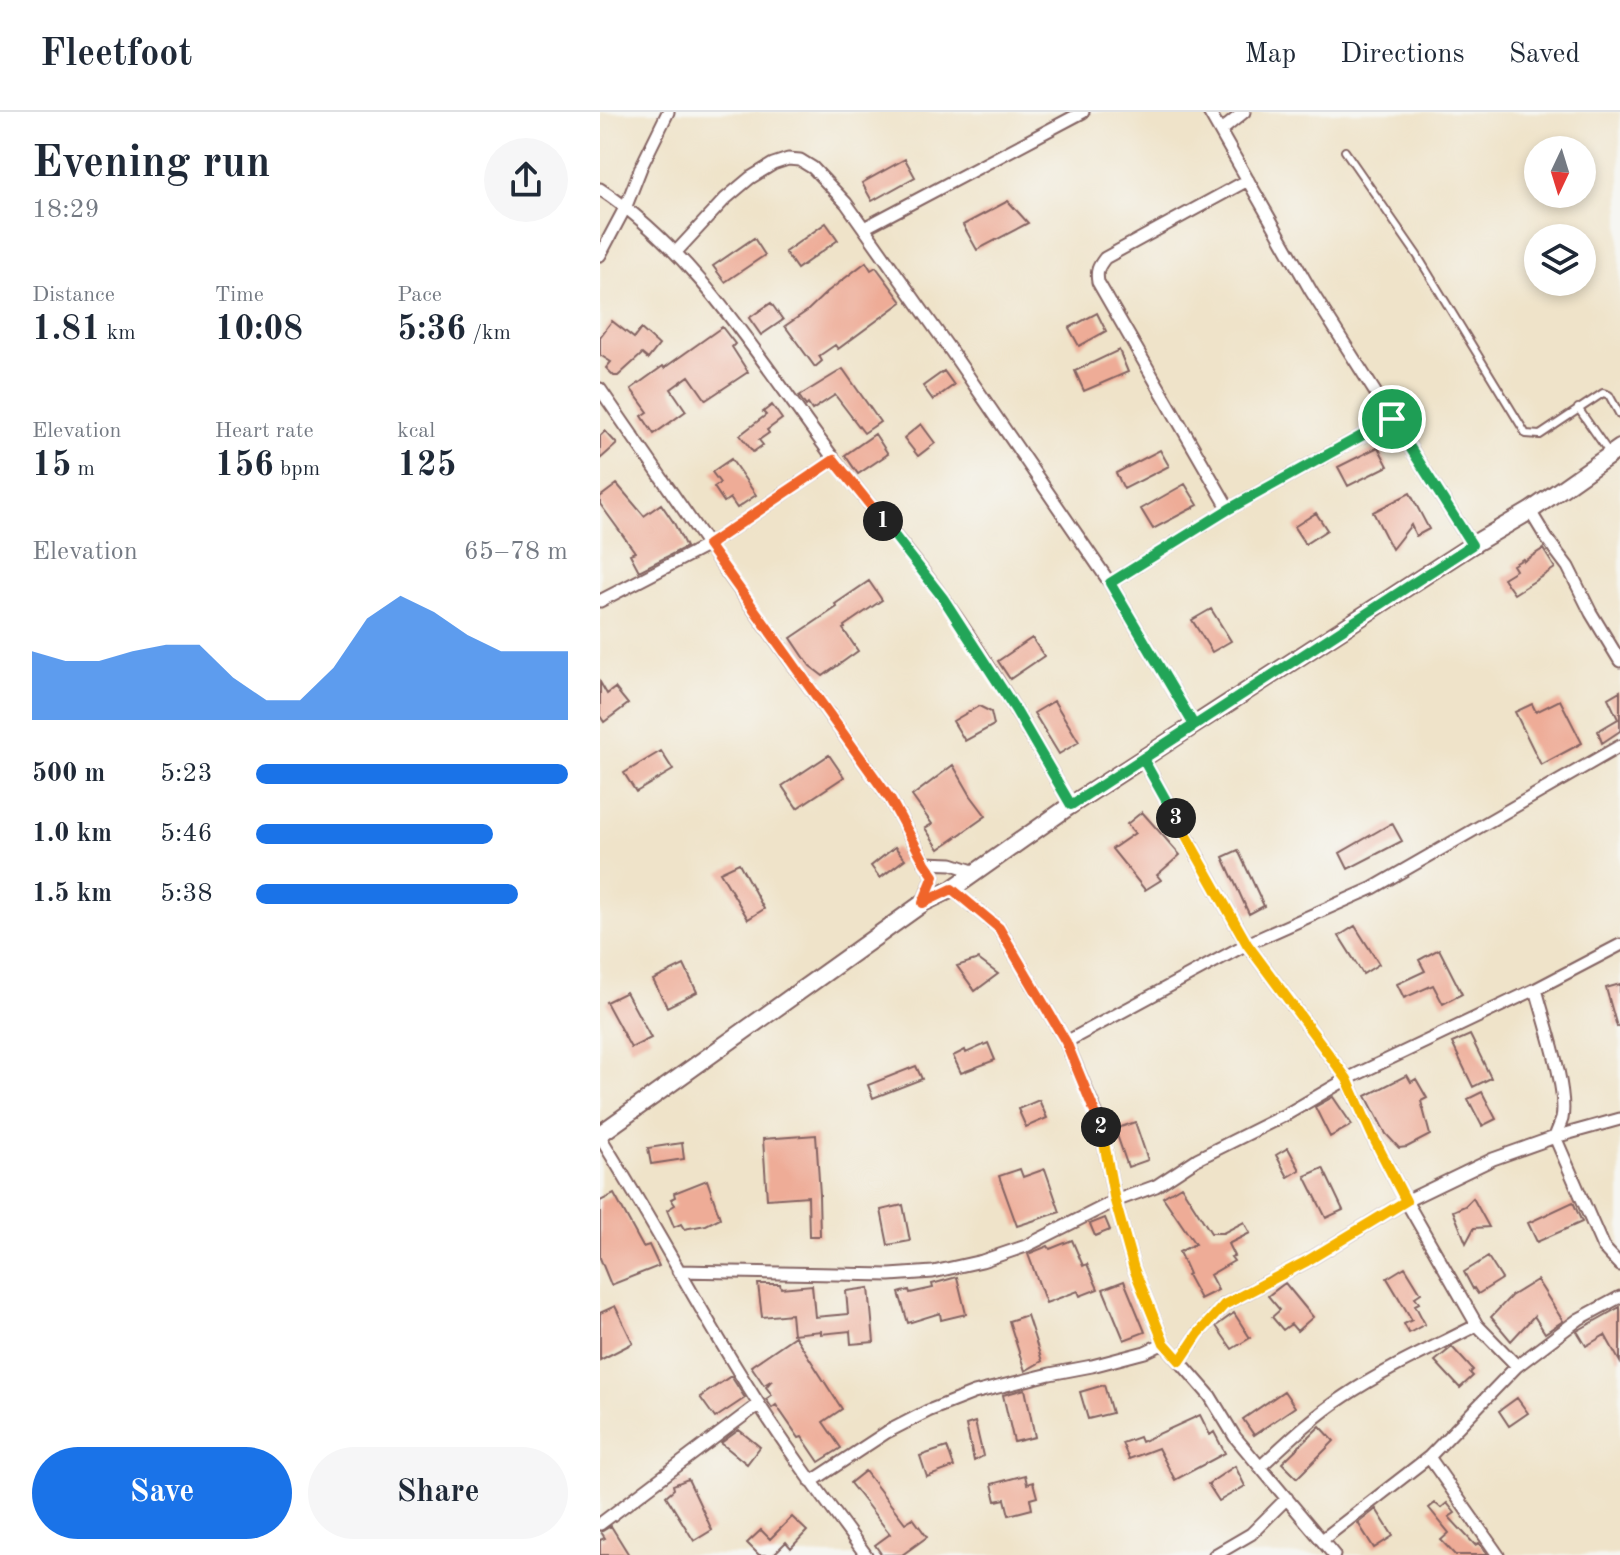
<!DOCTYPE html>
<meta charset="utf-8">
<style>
body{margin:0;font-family:"Old Standard TT",serif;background:#f6f6f7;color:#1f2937;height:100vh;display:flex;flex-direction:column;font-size:30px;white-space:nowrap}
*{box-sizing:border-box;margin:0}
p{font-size:26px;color:#747a83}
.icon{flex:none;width:44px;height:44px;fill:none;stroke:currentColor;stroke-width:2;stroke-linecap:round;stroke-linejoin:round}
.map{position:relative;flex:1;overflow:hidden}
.drawer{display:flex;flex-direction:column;background:#fff;width:600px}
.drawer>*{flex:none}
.needle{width:52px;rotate:184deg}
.fabs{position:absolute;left:924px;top:24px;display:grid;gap:16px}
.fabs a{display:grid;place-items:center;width:72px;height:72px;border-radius:50%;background:#fff;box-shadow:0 4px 12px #0003;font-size:40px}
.pin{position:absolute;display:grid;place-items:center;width:68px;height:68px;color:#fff;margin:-34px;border:4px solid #fff;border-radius:50%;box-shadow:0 2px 8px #0007}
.km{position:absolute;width:40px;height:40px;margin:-20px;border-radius:50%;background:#222;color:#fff;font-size:22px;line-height:40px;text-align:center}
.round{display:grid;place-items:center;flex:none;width:84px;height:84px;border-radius:42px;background:#f6f6f7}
.headline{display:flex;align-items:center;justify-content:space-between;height:136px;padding:0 32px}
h1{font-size:44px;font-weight:600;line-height:60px}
.stats{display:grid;grid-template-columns:repeat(3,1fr);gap:12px;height:136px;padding:8px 32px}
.stats div{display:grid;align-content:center}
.stats b{font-size:34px;font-weight:600}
.stats small{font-size:22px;font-weight:400}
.stats p{font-size:22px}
.chart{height:224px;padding:16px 32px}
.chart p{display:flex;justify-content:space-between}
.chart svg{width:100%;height:144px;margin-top:8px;fill:#1a73e8;opacity:.7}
.action{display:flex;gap:16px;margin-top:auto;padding:16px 32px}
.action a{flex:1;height:92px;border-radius:48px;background:#1a73e8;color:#fff;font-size:32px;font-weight:600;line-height:92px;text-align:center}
.action a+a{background:#f6f6f7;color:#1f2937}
ul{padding:0 32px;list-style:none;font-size:26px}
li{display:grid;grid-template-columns:128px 96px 1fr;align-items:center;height:60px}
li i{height:20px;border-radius:10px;background:#1a73e8}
header{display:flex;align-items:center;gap:48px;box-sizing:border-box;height:112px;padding:0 40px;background:#fff;border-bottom:2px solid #e0e1e3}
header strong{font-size:38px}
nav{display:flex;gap:44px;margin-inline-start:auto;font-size:28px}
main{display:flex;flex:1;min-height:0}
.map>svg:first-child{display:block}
.building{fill:#eeac97}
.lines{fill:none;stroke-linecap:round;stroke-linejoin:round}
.service-casing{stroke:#846462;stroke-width:10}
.minor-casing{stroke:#846462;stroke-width:15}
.secondary-casing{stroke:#846462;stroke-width:20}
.service{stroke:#fff;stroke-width:6}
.minor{stroke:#fff;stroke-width:11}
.secondary{stroke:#fff;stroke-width:16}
.split-1-casing{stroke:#fff;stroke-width:16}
.split-2-casing{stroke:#fff;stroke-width:16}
.split-3-casing{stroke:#fff;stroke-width:16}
.split-4-casing{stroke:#fff;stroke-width:16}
.split-1{stroke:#22a559;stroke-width:10}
.split-2{stroke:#f0652b;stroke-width:10}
.split-3{stroke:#f5b400;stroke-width:10}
.split-4{stroke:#22a559;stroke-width:10}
</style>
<header>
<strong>Fleetfoot</strong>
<nav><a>Map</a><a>Directions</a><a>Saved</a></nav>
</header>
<main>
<section class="drawer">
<div class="headline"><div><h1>Evening run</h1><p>18:29</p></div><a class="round"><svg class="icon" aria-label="share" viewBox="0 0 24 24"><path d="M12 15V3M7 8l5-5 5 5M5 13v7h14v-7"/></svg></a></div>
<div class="stats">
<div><p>Distance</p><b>1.81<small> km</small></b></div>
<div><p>Time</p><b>10:08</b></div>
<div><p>Pace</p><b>5:36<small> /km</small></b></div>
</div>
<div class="stats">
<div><p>Elevation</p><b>15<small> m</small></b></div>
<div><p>Heart rate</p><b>156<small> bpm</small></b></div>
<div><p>kcal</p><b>125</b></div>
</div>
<div class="chart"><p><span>Elevation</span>65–78 m</p>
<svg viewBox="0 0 160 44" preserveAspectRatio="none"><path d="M0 44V23L10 26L20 26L30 23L40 21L50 21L60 31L70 38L80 38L90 28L100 13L110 6L120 11L130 18L140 23L150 23L160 23V44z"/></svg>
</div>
<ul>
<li><b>500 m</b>5:23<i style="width:100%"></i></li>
<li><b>1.0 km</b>5:46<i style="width:76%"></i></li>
<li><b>1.5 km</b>5:38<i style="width:84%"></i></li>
</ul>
<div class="action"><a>Save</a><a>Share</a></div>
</section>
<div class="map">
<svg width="1020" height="1443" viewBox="0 0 1020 1443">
<rect width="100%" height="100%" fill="#f6f6f2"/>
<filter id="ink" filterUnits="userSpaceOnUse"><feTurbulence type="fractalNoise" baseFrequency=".0125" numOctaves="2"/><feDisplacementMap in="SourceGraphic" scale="16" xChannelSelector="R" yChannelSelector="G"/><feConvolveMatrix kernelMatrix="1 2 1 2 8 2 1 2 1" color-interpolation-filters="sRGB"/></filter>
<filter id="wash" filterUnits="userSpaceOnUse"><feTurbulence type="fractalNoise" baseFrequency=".006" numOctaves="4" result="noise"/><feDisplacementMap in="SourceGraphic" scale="32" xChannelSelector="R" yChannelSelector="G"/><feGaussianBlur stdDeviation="1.8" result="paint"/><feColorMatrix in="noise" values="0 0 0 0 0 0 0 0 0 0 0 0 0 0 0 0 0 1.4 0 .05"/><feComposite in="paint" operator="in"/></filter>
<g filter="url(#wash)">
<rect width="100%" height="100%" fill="#efe3c9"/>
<g id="blocks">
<path class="building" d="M305 47 315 65 272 89 262 71Z
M408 89 428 111 377 138 363 113Z
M226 111 238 128 197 157 185 140Z
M154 126 165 143 125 170 113 154Z
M266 150 271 158 276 155 302 190 238 237 235 233 219 244 222 249 215 255 185 214 207 199 227 180Z
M171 191 183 208 161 223 149 206Z
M497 201 506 219 479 234 469 216Z
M12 209 34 226 41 217 59 233 48 247 42 242 18 264H14L6 256 11 250 0 243V225Z
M122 215 135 232 132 235 148 260 106 288 89 264 71 277 86 299 54 322 42 304 48 300 31 277 63 254 64 256Z
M519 238 528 260 484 279 475 259Z
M243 257 280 310 264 321 235 283 212 298 208 292 206 294 199 284Z
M344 259 354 273 333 288 323 274Z
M172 293 182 307 167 318 169 321 159 328 163 333 153 340 140 323 166 303 163 300Z
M321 312 335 331 318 344 304 326Z
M5 319 17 332 0 347V324Z
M275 322 288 342 258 362 245 343Z
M778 335 788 354 748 374 738 355Z
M560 338 569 354 524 377 516 361Z
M131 347 156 383 137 396 130 386 124 390 114 375 120 371 112 360Z
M17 372 44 404 61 392 74 411 86 435 39 459 30 442 35 440 0 392V385Z
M585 372 598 393 553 417 541 397Z
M810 381 829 417 816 424 811 413 792 437 773 400Z
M716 401 727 418 705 432 694 415Z
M943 437 955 456 914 482 903 466 916 458 913 453 923 447 924 449Z
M269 469 282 488 244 514 245 516 243 517 258 539 223 564 210 554 191 526 237 495 235 492Z
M611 497 631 529 612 540 592 508Z
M432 526 444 544 410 567 398 549Z
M0 570 7 582 15 576 28 592 4 610 0 604Z
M1020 579V619L1002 631 998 619 1018 607 1008 586Z
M960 588 982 631 941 653 915 600 932 592 936 600Z
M454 589 479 630 459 642 434 601Z
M379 594 391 600 394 613 365 629 353 609Z
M61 639 73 658 36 680 24 661Z
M229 643 244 665 197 696 182 674Z
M353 653 371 684 386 704 339 737 325 716 332 712 312 684Z
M542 700 580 743 557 763 561 768 545 778 512 737 535 721 527 712Z
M792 711 802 729 748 757 740 741Z
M295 735 305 747 280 766 271 754Z
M638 738 664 794 649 802 623 745Z
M139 751 164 797 148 807 120 760Z
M755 814 779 852 763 862 739 824Z
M839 837 862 882 843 892 833 873 804 886 797 872 825 859 819 848Z
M378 847 398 862 375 879 357 854Z
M84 853 97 880 67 895 53 868Z
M1020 872V914L1017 915 1006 876Z
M26 880 51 926 31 936 6 890Z
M870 923 891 966 873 975 852 931Z
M388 931 395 948 361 961 353 944 365 938 366 941Z
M316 954 322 967 273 986 268 973Z
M807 963 811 970 816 967 827 986 821 989 830 1023 807 1035 799 1036 786 1022 766 984Z
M882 980 896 1007 882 1014 868 987Z
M733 985 752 1013 730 1025 715 995Z
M439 988 447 1006 426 1015 418 997Z
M535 1010 548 1048 528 1055 515 1017Z
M216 1023 220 1083H219L220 1124H209L208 1084 167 1087 163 1027Z
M82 1031 84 1047 51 1052 48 1036Z
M688 1036 700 1058 688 1065 676 1043Z
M723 1056 743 1098 726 1106 705 1064Z
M420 1057 423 1065 445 1057 460 1100 417 1114 399 1064Z
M107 1068 120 1106 106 1113 84 1117 81 1112 74 1115 67 1098 75 1093 71 1087 75 1085 74 1081Z
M581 1074 611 1121H623L644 1110 650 1121 628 1132 634 1144 631 1145 634 1149 610 1163 618 1178 600 1187 587 1163 589 1162 579 1140 595 1132 563 1085Z
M14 1082 43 1135 49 1133 59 1154 11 1173 0 1146V1089Z
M873 1086 889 1115 874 1116 866 1131 853 1099 865 1094Z
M973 1090 982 1110 937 1130 928 1111Z
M303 1093 310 1129 288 1133 281 1098Z
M505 1106 510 1118 495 1124 490 1112Z
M472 1128 483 1154 487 1152 498 1177 480 1184 478 1179 446 1191 428 1142 448 1134 450 1137Z
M888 1145 902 1167 878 1182 874 1176 873 1177 864 1160Z
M805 1155 821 1181 815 1185 819 1191 815 1193 825 1212 809 1221 804 1212 812 1208 787 1166Z
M357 1165 366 1202 341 1208 340 1201 308 1211 299 1181 309 1178 310 1181 333 1176 332 1172Z
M937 1168 963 1209 945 1221 934 1204 911 1229 891 1205 911 1184Z
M524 1169 545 1220 524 1228 503 1177Z
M685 1171 713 1205 697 1219 691 1212 683 1218 672 1205 680 1198 668 1184Z
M158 1172H180L181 1176 212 1173 215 1205 248 1202 246 1179 269 1176 274 1230 251 1232 250 1219 221 1222V1219L193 1222 191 1202 162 1205Z
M15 1194 33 1231 0 1248V1201Z
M1020 1195V1250L1005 1223 986 1234 977 1219Z
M634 1201 650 1226 632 1237 616 1214Z
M427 1203 442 1249 425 1259 409 1209Z
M195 1224 242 1297 223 1310 241 1336 219 1350 202 1325 199 1326 176 1293 172 1296 166 1287 172 1283 166 1275 172 1268 164 1273 151 1254Z
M852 1235 873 1258 870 1261 873 1264 860 1276 835 1249Z
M131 1264 145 1286 115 1306 100 1285Z
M504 1273 512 1301 488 1307 480 1280Z
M425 1277 435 1325 414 1330 403 1283Z
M684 1279 695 1295 654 1323 643 1307Z
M917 1286 928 1301 909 1314 899 1299Z
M600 1303 610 1323 614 1320 625 1341 575 1368 558 1336 529 1347 522 1331 539 1325 541 1330Z
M375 1310 383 1344 374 1349 366 1313Z
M720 1314 734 1329 697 1366 682 1351Z
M139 1318 160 1335 147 1352 121 1331Z
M347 1335 354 1355 327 1365 320 1344Z
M635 1354 645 1374 619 1389 608 1372Z
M265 1359 305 1411 313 1406 327 1425 302 1443H282L275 1433 290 1422 250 1371Z
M425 1363 427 1372 433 1370 437 1385 430 1387 432 1397 409 1403 405 1387 396 1389 392 1372Z
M88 1367 112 1418 94 1429 66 1384 74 1377 73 1373Z
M835 1391 841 1396 847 1391 855 1401 849 1405 875 1433 879 1431 888 1443H855L841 1428 849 1421 829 1396Z
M776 1397 793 1424 774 1436 758 1411Z
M192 1405 207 1419 191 1436 186 1430 173 1443H159L147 1431 161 1418 170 1427Z
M11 1414 29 1443H0V1428L5 1426 1 1420Z"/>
</g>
</g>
<g filter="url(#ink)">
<use href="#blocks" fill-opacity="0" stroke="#846462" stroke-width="2"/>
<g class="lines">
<defs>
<path id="service" d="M745 39 817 143 926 322 940 323 1003 281 1009 283 1020 303
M978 296 1010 342"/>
<path id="minor" d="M609 0 711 179 872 433
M621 19 644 0
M0 77C95 140 156 242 223 332 261 385 305 433 343 486 390 551 430 623 471 693
M264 116 483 0
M76 140 125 87 150 66 173 52 188 47 200 48 213 56 246 91 351 239 510 471 594 613
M0 143 26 94 42 53 68 0
M0 277 126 459 290 687 325 751 334 764 323 790
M629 397 498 170C496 159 498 155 505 146L648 68
M930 399 947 427 968 455 991 501 1020 549
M510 471 629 397 792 307
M0 489 108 433 234 348
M543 647 647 832 747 967 774 1027 806 1089 877 1213 917 1254
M325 751 352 752 376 760
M466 930 647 832 773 776 1020 634
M1020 1007 955 1025 1003 1135 1020 1153
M0 1025C49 1103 92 1184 140 1262 178 1325 222 1384 266 1443
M78 1159 290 1163 333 1160 382 1149 426 1134 515 1089 556 1074 597 1047 687 1002 747 967 936 877 1020 833
M564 1231 610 1284 635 1325 734 1443
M580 1249 598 1222 624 1193 707 1149 806 1089 893 1047 955 1025C957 1019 960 1013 962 1007 968 977 944 908 936 877
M829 1345 898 1443
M660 1355C687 1330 714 1304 745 1284 787 1256 833 1236 877 1213
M211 1370 287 1320 328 1299 374 1281 450 1262 492 1254 545 1240 564 1231 534 1157 515 1089 500 1010 466 930 399 816 352 777
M0 1412 159 1292
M722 1428 829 1345 917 1254 979 1207 1020 1185
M615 1443 651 1422 687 1386"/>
<path id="secondary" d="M0 1022 323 791 352 777 471 693 872 433 930 399 1020 336"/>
</defs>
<use href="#service" class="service-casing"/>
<use href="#minor" class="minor-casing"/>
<use href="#secondary" class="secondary-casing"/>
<use href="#service" class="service"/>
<use href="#minor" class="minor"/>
<use href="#secondary" class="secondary"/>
</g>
</g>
<g class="lines" filter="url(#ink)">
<defs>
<path id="split-1" d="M283 409 343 486 415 597 471 693 594 613 510 471 629 397 792 307"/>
<path id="split-2" d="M283 409 234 348 108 433 290 687 325 751 334 764 323 791 352 777 399 816 466 930 501 1015"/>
<path id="split-3" d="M501 1015 515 1089 534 1157 564 1231 580 1249 598 1222 624 1193 707 1149 806 1089 774 1027 747 967 647 832 576 706"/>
<path id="split-4" d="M576 706 543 647 872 433 792 307"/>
</defs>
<use href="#split-1" class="split-1-casing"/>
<use href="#split-2" class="split-2-casing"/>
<use href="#split-3" class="split-3-casing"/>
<use href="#split-4" class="split-4-casing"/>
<use href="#split-1" class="split-1"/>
<use href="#split-2" class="split-2"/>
<use href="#split-3" class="split-3"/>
<use href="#split-4" class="split-4"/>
</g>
</svg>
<div class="fabs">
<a><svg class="needle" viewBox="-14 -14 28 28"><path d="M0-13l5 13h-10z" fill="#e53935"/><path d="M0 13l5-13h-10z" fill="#747a83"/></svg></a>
<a><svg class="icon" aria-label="layers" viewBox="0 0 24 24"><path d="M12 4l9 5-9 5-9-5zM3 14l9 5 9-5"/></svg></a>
</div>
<div class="pin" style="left:792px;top:307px;background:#1e9e55"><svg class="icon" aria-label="arrive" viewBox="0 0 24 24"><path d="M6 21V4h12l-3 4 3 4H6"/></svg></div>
<b class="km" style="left:283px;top:409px">1</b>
<b class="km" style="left:501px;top:1015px">2</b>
<b class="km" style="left:576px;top:706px">3</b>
</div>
</main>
